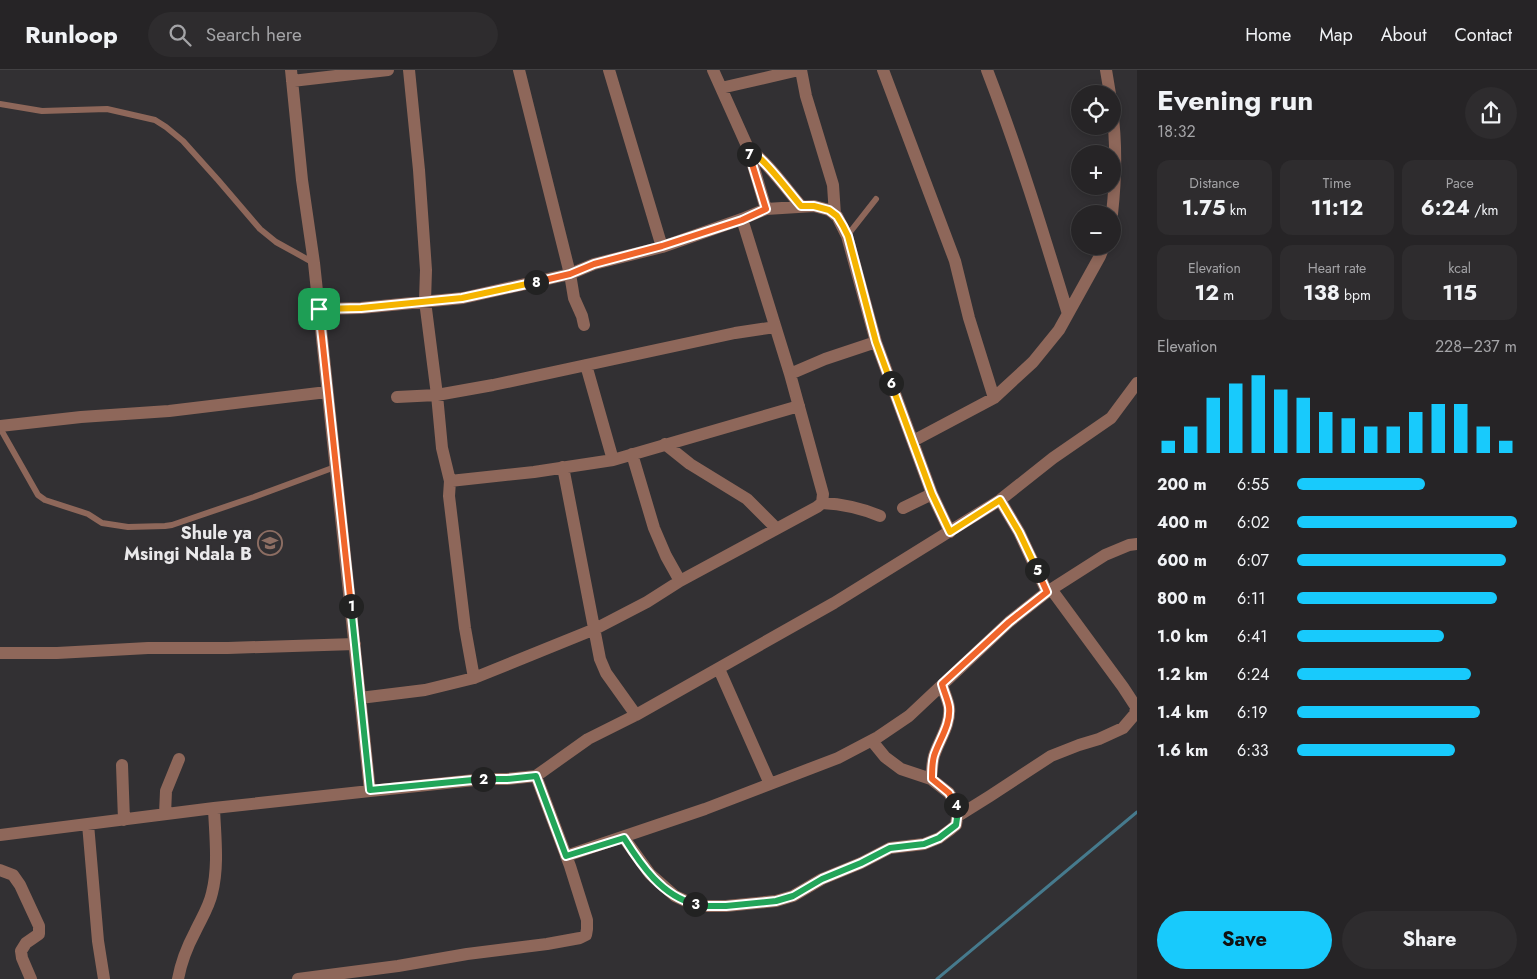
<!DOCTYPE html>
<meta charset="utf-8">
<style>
body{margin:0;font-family:Jost,sans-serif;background:#2e2c2e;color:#f1f3f6;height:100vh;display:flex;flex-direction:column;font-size:19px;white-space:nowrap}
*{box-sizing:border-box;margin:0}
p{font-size:16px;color:#a4a4a7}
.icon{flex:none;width:28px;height:28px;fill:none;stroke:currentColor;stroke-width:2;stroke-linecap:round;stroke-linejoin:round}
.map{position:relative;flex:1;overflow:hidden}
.drawer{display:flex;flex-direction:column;background:#262426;width:400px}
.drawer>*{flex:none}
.controls{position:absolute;left:1071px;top:15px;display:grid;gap:10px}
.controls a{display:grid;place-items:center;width:50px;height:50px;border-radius:50%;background:#262426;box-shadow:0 2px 8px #0003,0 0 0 1px #424143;font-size:25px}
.pin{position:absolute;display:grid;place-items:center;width:42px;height:42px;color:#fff;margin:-21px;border-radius:10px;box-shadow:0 2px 8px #0006}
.km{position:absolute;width:25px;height:25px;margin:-12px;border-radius:50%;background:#222;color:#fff;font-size:14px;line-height:25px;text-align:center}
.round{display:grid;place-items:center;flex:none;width:52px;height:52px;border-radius:26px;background:#2e2c2e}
.overview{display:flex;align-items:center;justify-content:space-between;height:85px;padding:0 20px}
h1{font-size:28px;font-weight:700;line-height:38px}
.figures{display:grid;grid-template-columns:repeat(3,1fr);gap:8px;height:85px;padding:5px 20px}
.figures div{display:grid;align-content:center;border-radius:12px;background:#2e2c2e;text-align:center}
.figures b{font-size:21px;font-weight:700}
.figures small{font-size:14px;font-weight:400}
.figures p{font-size:14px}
.chart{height:140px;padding:10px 20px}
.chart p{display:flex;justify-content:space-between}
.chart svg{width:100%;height:90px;margin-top:5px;stroke:#18cafc;stroke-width:6}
.button{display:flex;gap:10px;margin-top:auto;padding:10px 20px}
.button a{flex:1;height:58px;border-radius:30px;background:#18cafc;color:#111;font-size:20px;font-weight:700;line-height:58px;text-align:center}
.button a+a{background:#2e2c2e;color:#f1f3f6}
ul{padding:0 20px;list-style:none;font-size:16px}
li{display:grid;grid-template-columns:80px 60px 1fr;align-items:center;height:38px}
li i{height:12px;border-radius:6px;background:#18cafc}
header{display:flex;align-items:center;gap:30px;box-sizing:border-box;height:70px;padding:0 25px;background:#262426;border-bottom:1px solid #424143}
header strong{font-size:24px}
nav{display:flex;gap:28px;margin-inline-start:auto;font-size:18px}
.search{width:350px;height:45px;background:#2e2c2e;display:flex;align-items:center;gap:12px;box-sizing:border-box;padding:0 18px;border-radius:28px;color:#a4a4a7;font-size:19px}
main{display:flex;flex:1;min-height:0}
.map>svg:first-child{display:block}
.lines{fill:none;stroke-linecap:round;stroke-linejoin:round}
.stream{stroke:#467a8d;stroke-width:3}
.lane{stroke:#8e675a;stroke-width:6}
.street{stroke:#8e675a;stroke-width:12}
.split-1-casing{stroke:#fff;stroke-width:10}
.split-2-casing{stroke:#fff;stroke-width:10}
.split-3-casing{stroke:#fff;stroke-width:10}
.split-4-casing{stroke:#fff;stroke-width:10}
.split-5-casing{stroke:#fff;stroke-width:10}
.split-6-casing{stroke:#fff;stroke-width:10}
.split-7-casing{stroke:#fff;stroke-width:10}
.split-8-casing{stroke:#fff;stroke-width:10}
.split-9-casing{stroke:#fff;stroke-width:10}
.split-1{stroke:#f0652b;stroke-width:6}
.split-2{stroke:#22a559;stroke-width:6}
.split-3{stroke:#22a559;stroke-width:6}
.split-4{stroke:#22a559;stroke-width:6}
.split-5{stroke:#f0652b;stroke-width:6}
.split-6{stroke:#f5b400;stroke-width:6}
.split-7{stroke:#f5b400;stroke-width:6}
.split-8{stroke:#f0652b;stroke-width:6}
.split-9{stroke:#f5b400;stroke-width:6}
.labels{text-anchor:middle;stroke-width:4;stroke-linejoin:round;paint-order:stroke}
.poi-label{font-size:18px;font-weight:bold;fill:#eae9eb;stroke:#323033;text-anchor:end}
</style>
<header>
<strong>Runloop</strong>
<div class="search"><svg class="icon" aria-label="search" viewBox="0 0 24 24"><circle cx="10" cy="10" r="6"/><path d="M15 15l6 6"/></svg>Search here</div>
<nav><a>Home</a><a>Map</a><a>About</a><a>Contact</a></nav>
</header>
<main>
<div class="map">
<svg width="1137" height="909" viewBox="0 0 1137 909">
<rect width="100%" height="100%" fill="#323033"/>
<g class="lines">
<path class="stream" d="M937 909 1137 742"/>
<path class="lane" d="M0 34 42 41 107 39 155 50 166 57 183 71 218 110 260 159 276 172 314 193
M847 166 876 129
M0 358 38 425 45 430 88 444 102 453 128 457 165 456 172 455 254 427 335 397"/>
<path class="street" d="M291 0 302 110 314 193 370 721
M409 0 419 100 426 200 425 231 437 325 442 378 450 411 449 426 465 558 474 608
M519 0 570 204 574 228 582 246 584 255
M609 0 662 177
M713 0 748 78 766 139
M801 0 806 26 833 115 835 145
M883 0 955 191 969 248 994 328
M987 0C1018 80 1043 162 1068 244
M1106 0 1110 24
M292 11 388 0
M721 18 799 0
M748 78C769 94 784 116 801 136
M1112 144C1116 108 1117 76 1112 40
M319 239 361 238 463 228 570 204 594 194 662 177 742 149 766 139 814 136 829 140 837 146 847 166 876 272 932 424 950 462
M586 295 613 390
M790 304 825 289 876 272
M397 327 437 325 493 315 735 263 775 257
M0 356 81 347 169 341 327 322
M913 371 994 328 1033 292 1059 260 1100 186 1104 176
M665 374 690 394 747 429 776 458
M632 384 654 458 666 486 680 511
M563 397 600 589 606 603 636 645
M450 411 534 402 613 390 799 336
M1000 430 1019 462 1047 522
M822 433C843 434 861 438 880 446
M903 438 932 424
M0 583H57L148 578H228L355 574
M719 599 770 714
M360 628 425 620 474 608 595 559 647 532 680 511 817 437 822 433 823 424 790 304 742 149
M122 695 124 750
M931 709C932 701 932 693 934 686 939 670 951 655 949 637 948 630 944 622 942 615
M165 744 166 721 179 689
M958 746 990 726 1051 686 1079 675 1099 669 1123 658 1135 644 1136 637 1123 617 1051 519
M88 754 98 871 104 909
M0 765 214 738 370 721 484 709H507L536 706 588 669 636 645 834 533 1000 430 1053 388 1111 348 1137 313
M624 768 650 804 675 826 688 832 705 836H726L776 831 793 826 822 809 861 793 890 778 924 774 939 768 950 760 956 755 958 741 955 733 949 723 931 709 901 699 885 687 872 671
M566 786 705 739 838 688 878 667 909 646 1009 552 1047 522 1105 485 1129 475 1137 474
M0 800 13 805 20 815 39 856V864L26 873 21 881 22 888 31 909
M178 909C181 893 187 877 195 862 201 849 209 837 212 823 219 795 215 766 214 738
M298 909 398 896 467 884 547 874 580 868 586 865 587 859V850L570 796 536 706"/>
</g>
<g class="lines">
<defs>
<path id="split-1" d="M319 239 351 536"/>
<path id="split-2" d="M351 536 370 720 483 709"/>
<path id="split-3" d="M483 709H507L536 706 566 786 624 768C641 795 662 826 695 834"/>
<path id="split-4" d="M695 834 705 836H726L776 831 793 826 822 809 861 793 890 778 924 774 939 768 956 755 958 741 956 735"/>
<path id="split-5" d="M956 735 949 723 932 709C932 701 932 693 934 686 939 670 951 655 949 637 948 630 944 622 942 614L1009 552 1047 522 1037 500"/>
<path id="split-6" d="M891 313 932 424 950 462 1000 430 1019 462 1037 500"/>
<path id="split-7" d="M749 84 748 78C769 94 784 116 801 136H814L829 140 837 146 843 156 848 166 876 272 891 313"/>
<path id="split-8" d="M536 212 570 204 594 194 662 176 742 150 766 139 749 84"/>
<path id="split-9" d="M319 239 361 238 462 228 536 212"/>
</defs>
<use href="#split-1" class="split-1-casing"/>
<use href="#split-2" class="split-2-casing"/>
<use href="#split-3" class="split-3-casing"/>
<use href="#split-4" class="split-4-casing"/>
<use href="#split-5" class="split-5-casing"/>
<use href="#split-6" class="split-6-casing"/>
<use href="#split-7" class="split-7-casing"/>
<use href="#split-8" class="split-8-casing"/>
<use href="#split-9" class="split-9-casing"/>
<use href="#split-1" class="split-1"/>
<use href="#split-2" class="split-2"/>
<use href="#split-3" class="split-3"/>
<use href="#split-4" class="split-4"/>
<use href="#split-5" class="split-5"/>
<use href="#split-6" class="split-6"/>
<use href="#split-7" class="split-7"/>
<use href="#split-8" class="split-8"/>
<use href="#split-9" class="split-9"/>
</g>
<defs>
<symbol id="school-ring" viewBox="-11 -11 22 22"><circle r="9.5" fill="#323033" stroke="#8d6e63" stroke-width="1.5"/><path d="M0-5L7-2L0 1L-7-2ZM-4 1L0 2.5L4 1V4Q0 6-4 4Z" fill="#8d6e63"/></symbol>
</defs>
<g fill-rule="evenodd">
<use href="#school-ring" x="256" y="459" width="28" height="28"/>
</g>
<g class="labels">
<g class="poi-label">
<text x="252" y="469">Shule ya<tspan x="252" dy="21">Msingi Ndala B</tspan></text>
</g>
</g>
</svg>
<div class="controls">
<a><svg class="icon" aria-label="locate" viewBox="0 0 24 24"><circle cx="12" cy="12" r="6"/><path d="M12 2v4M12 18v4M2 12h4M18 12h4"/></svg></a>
<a>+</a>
<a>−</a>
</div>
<div class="pin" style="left:319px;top:239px;background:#1e9e55"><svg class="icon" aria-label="arrive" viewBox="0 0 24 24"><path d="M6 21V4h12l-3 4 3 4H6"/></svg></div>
<b class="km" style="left:351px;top:536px">1</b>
<b class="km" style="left:483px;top:709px">2</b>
<b class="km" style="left:695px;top:834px">3</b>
<b class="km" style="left:956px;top:735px">4</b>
<b class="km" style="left:1037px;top:500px">5</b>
<b class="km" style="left:891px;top:313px">6</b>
<b class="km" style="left:749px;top:84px">7</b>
<b class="km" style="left:536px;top:212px">8</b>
</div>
<section class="drawer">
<div class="overview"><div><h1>Evening run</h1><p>18:32</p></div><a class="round"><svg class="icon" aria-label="share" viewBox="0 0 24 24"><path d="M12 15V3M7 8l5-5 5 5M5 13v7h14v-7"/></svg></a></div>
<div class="figures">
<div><p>Distance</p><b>1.75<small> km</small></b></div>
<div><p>Time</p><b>11:12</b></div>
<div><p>Pace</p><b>6:24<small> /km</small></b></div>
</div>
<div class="figures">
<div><p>Elevation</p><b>12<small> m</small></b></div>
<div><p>Heart rate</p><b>138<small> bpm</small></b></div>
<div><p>kcal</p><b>115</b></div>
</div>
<div class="chart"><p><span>Elevation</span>228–237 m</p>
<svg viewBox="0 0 160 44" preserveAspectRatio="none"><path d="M5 44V38M15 44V31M25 44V17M35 44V10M45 44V6M55 44V13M65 44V17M75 44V24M85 44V27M95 44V31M105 44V31M115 44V24M125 44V20M135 44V20M145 44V31M155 44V38"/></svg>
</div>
<ul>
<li><b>200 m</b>6:55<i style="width:58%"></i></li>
<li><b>400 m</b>6:02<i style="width:100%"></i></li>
<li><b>600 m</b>6:07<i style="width:95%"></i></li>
<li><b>800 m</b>6:11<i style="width:91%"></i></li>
<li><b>1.0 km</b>6:41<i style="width:67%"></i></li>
<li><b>1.2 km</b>6:24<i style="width:79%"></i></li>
<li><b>1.4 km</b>6:19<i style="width:83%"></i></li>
<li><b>1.6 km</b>6:33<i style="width:72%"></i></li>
</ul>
<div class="button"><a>Save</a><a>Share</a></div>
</section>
</main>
